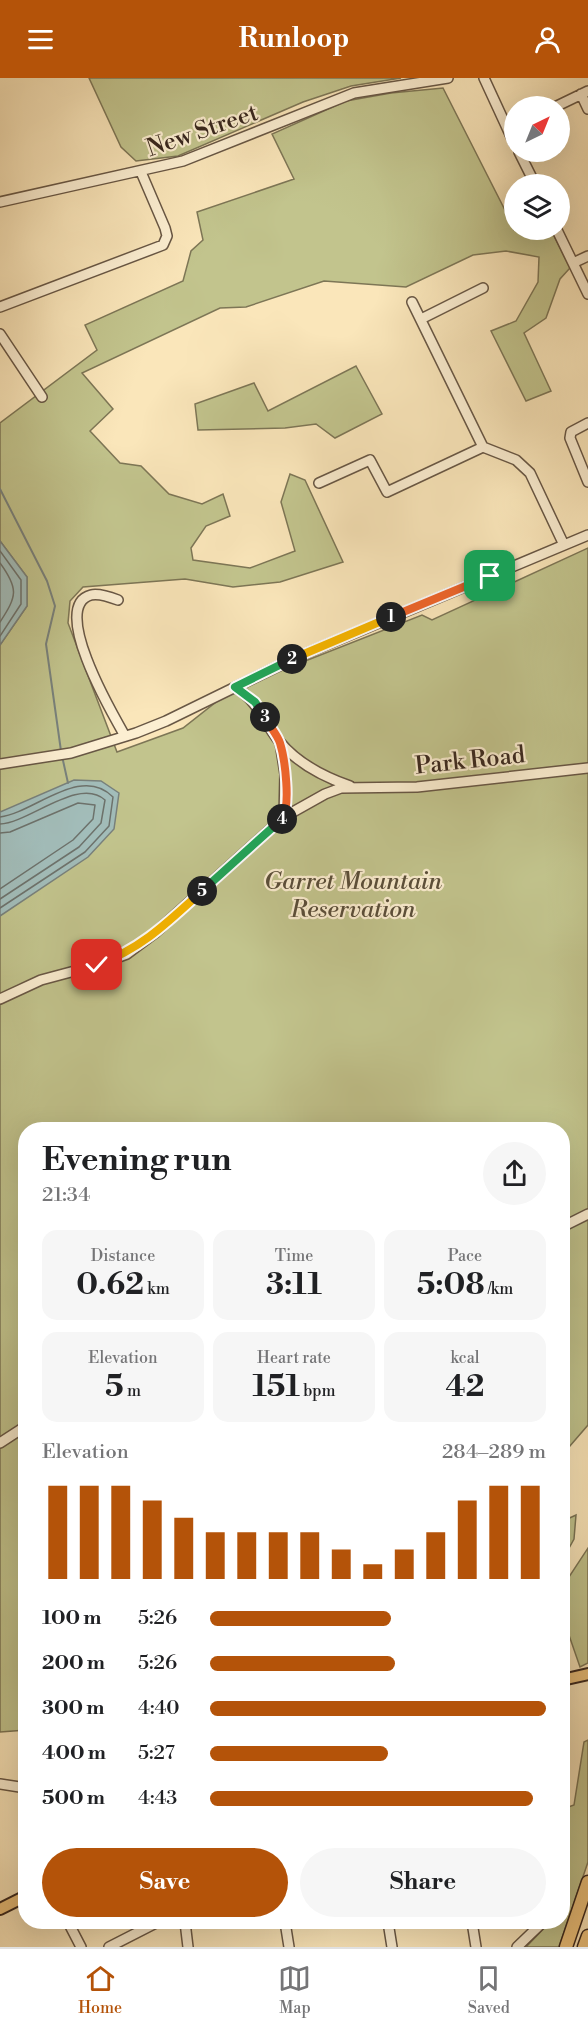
<!DOCTYPE html>
<meta charset="utf-8">
<style>
body{margin:0;font-family:"Libre Bodoni",serif;background:#f6f6f6;color:#202124;height:100vh;display:flex;flex-direction:column;font-size:22px;white-space:nowrap}
*{box-sizing:border-box;margin:0}
p{font-size:20px;color:#757577}
.icon{flex:none;width:33px;height:33px;fill:none;stroke:currentColor;stroke-width:2;stroke-linecap:round;stroke-linejoin:round}
.map{position:relative;flex:1;overflow:hidden}
.drawer{position:absolute;left:18px;top:1044px;width:552px;height:807px;display:flex;flex-direction:column;background:#fff;border-radius:24px;box-shadow:0 6px 24px #0002}
.drawer>*{flex:none}
.needle{width:39px;rotate:43deg}
.controls{position:absolute;left:504px;top:18px;display:grid;gap:12px}
.controls a{display:grid;place-items:center;width:66px;height:66px;border-radius:50%;background:#fff;box-shadow:0 6px 24px #0002;font-size:30px}
.pin{position:absolute;display:grid;place-items:center;width:51px;height:51px;color:#fff;margin:-26px;border-radius:12px;box-shadow:0 3px 9px #0006}
.km{position:absolute;width:30px;height:30px;margin:-15px;border-radius:50%;background:#222;color:#fff;font-size:16px;line-height:30px;text-align:center}
.round{display:grid;place-items:center;flex:none;width:63px;height:63px;border-radius:32px;background:#f6f6f6}
.overview{display:flex;align-items:center;justify-content:space-between;height:102px;padding:0 24px}
h1{font-size:33px;font-weight:700;line-height:45px}
.stats{display:grid;grid-template-columns:repeat(3,1fr);gap:9px;height:102px;padding:6px 24px}
.stats div{display:grid;align-content:center;border-radius:15px;background:#f6f6f6;text-align:center}
.stats b{font-size:30px;font-weight:700}
.stats small{font-size:16px;font-weight:400}
.stats p{font-size:16px}
.chart{height:168px;padding:12px 24px}
.chart p{display:flex;justify-content:space-between}
.chart svg{width:100%;height:108px;margin-top:6px;stroke:#b45309;stroke-width:6}
.action{display:flex;gap:12px;margin-top:auto;padding:12px 24px}
.action a{flex:1;height:69px;border-radius:36px;background:#b45309;color:#fff;font-size:24px;font-weight:700;line-height:69px;text-align:center}
.action a+a{background:#f6f6f6;color:#202124}
ul{padding:0 24px;list-style:none;font-size:20px}
li{display:grid;grid-template-columns:96px 72px 1fr;align-items:center;height:45px}
li i{height:15px;border-radius:8px;background:#b45309}
header{display:flex;justify-content:space-between;align-items:center;height:78px;padding:0 24px;background:#b45309;color:#fff;font-size:27px;font-weight:700}
.dock{display:flex;justify-content:space-around;align-items:center;height:84px;border-top:2px solid #e0e0e0;background:#fff;font-size:16px;color:#757577}
.dock a{display:grid;justify-items:center;gap:3px}
.dock .selected{color:#b45309}
.map>svg:first-child{display:block}
.green{fill:#c2c48d;stroke:#7d7656;stroke-width:1.5}
.water{fill:#a2bdba;stroke:#78817c;stroke-width:1.5}
.lines{fill:none;stroke-linecap:round;stroke-linejoin:round}
.shore{stroke:#6d726c;stroke-width:1.5}
.stream{stroke:#78817c;stroke-width:2}
.minor-casing{stroke:#685745;stroke-width:12}
.major-casing{stroke:#38271e;stroke-width:14}
.highway-casing{stroke:#38271e;stroke-width:15}
.minor{stroke:#fcefd2;stroke-width:9}
.major{stroke:#edc37d;stroke-width:10}
.highway{stroke:#edc37d;stroke-width:12}
.split-1-casing{stroke:#fff;stroke-width:12}
.split-2-casing{stroke:#fff;stroke-width:12}
.split-3-casing{stroke:#fff;stroke-width:12}
.split-4-casing{stroke:#fff;stroke-width:12}
.split-5-casing{stroke:#fff;stroke-width:12}
.split-6-casing{stroke:#fff;stroke-width:12}
.split-1{stroke:#f0652b;stroke-width:8}
.split-2{stroke:#f5b400;stroke-width:8}
.split-3{stroke:#22a559;stroke-width:8}
.split-4{stroke:#f0652b;stroke-width:8}
.split-5{stroke:#22a559;stroke-width:8}
.split-6{stroke:#f5b400;stroke-width:8}
.labels{text-anchor:middle;stroke-width:4.5;stroke-linejoin:round;paint-order:stroke}
.street-label{font-size:24px;fill:#38271e;stroke:#fcefd2}
.park-label{font-size:24px;font-style:italic;fill:#5a4e3a;stroke:#fcefd2}
</style>
<header><svg class="icon" aria-label="menu" viewBox="0 0 24 24"><path d="M4 6h16M4 12h16M4 18h16"/></svg>Runloop<svg class="icon" aria-label="person" viewBox="0 0 24 24"><circle cx="12" cy="8" r="4"/><path d="M4 21q1-7 8-7t8 7"/></svg></header>
<div class="map">
<svg width="588" height="1869" viewBox="0 0 588 1869">
<rect width="100%" height="100%" fill="#fae6ba"/>
<filter id="stains"><feTurbulence type="fractalNoise" baseFrequency=".00333" numOctaves="4"/><feColorMatrix values="0 0 0 0 .2 0 0 0 0 .09 0 0 0 0 .02 0 0 0 .5 -.17"/></filter>
<radialGradient id="worn" r=".72"><stop offset=".6" stop-color="#630" stop-opacity="0"/><stop offset="1" stop-color="#630" stop-opacity=".3"/></radialGradient>
<path class="green" d="M89 0H401L351 8 303 24 178 78 136 83 121 69Z
M443 10 508 138 514 135V152H551L570 190 560 201 546 240 524 255 551 313 526 323 491 253 516 243 538 204 539 179 506 173 473 177 406 209 324 203 246 229 220 230 82 295 113 331 90 353 120 385 141 388 169 416 202 426 223 416 230 438 206 448 191 470 193 482 250 490 295 473 281 424 290 396 305 402 343 484 280 504 233 509 185 501 83 509 70 523 68 545 117 674 183 650 220 621 262 600 422 537 432 542 588 470V1347L563 1376 562 1052H26V1652L0 1654V567L27 528V499L0 463V345L97 272 85 247 183 203 191 173 203 162 197 134 294 101 272 56 346 23 391 15Z
M356 288 382 336 335 360 316 346 285 350 198 352 195 326 254 305 268 333Z
M576 1437 574 1461 563 1481V1443Z
M588 1470V1585L580 1589 563 1540 565 1505Z
M588 1662V1784L559 1869H526L550 1844H562L565 1827 563 1731 574 1727 584 1664Z"/>
<path class="water" d="M0 463 27 499V528L0 567Z
M74 702 101 703 119 715 114 751 88 779 0 838V734Z"/>
<g class="lines">
<path class="shore" d="M0 473 21 502V526L0 558
M0 485C19 511 17 518 0 544
M0 739C34 735 81 686 113 719L109 748 85 774 0 830
M0 746C29 745 79 698 105 722L101 745 79 769 0 821
M0 755 10 754 78 725 95 727 93 741 73 762 0 811"/>
<path class="stream" d="M0 411 47 503 55 528 46 566 61 673
M62 678 68 705"/>
<defs>
<path id="minor" d="M484 0 514 65
M581 16 588 31
M557 28 588 13
M519 74 535 106
M0 124 183 83 354 15 448 0
M557 152 588 216
M573 185 588 178
M412 224 483 369 516 382 530 395 564 467
M0 229 163 167 167 158 165 150 141 94
M421 241 483 210
M0 256 42 319
M588 345 571 354 570 360 588 404
M319 405 370 382 387 414 483 369
M118 522C110 519 99 515 91 517 49 528 113 637 125 658
M235 609C260 625 262 642 279 663 297 685 324 699 350 708
M280 664 285 696 284 739
M0 686 71 675 136 655 166 643 295 580 588 457
M0 921 41 902 97 887 127 876 155 855 284 739 325 716 341 710 417 709 588 690
M562 1149 588 1136
M0 1365 26 1348
M0 1706 26 1710
M68 1844 81 1869
M185 1844 188 1869
M285 1844 289 1869
M388 1844 392 1869
M472 1844 476 1869
M109 1869 158 1844
M517 1869 543 1844"/>
<path id="major" d="M562 1602 588 1596
M0 1831 26 1818"/>
<path id="highway" d="M566 1869 588 1804
M584 1869 588 1858"/>
</defs>
<use href="#minor" class="minor-casing"/>
<use href="#major" class="major-casing"/>
<use href="#highway" class="highway-casing"/>
<use href="#minor" class="minor"/>
<use href="#major" class="major"/>
<use href="#highway" class="highway"/>
</g>
<g class="lines">
<defs>
<path id="split-1" d="M391 539 490 498"/>
<path id="split-2" d="M292 581 391 539"/>
<path id="split-3" d="M265 639 255 624 235 609 292 581"/>
<path id="split-4" d="M265 639C269 648 277 656 280 665 285 681 291 728 282 741"/>
<path id="split-5" d="M202 813 282 741"/>
<path id="split-6" d="M97 887C142 870 167 845 202 813"/>
</defs>
<use href="#split-1" class="split-1-casing"/>
<use href="#split-2" class="split-2-casing"/>
<use href="#split-3" class="split-3-casing"/>
<use href="#split-4" class="split-4-casing"/>
<use href="#split-5" class="split-5-casing"/>
<use href="#split-6" class="split-6-casing"/>
<use href="#split-1" class="split-1"/>
<use href="#split-2" class="split-2"/>
<use href="#split-3" class="split-3"/>
<use href="#split-4" class="split-4"/>
<use href="#split-5" class="split-5"/>
<use href="#split-6" class="split-6"/>
</g>
<g class="labels">
<g class="street-label">
<text transform="translate(202 52) rotate(-19)" y="8">New Street</text>
<text transform="translate(470 682) rotate(-6)" y="8">Park Road</text>
</g>
<g class="park-label">
<text x="353" y="811">Garret Mountain<tspan x="353" dy="28">Reservation</tspan></text>
</g>
</g>
<rect width="100%" height="100%" filter="url(#stains)"/>
<rect width="100%" height="100%" fill="url(#worn)"/>
</svg>
<div class="controls">
<a><svg class="needle" viewBox="-14 -14 28 28"><path d="M0-13l5 13h-10z" fill="#e53935"/><path d="M0 13l5-13h-10z" fill="#757577"/></svg></a>
<a><svg class="icon" aria-label="layers" viewBox="0 0 24 24"><path d="M12 4l9 5-9 5-9-5zM3 14l9 5 9-5"/></svg></a>
</div>
<div class="pin" style="left:490px;top:498px;background:#1e9e55"><svg class="icon" aria-label="arrive" viewBox="0 0 24 24"><path d="M6 21V4h12l-3 4 3 4H6"/></svg></div>
<div class="pin" style="left:97px;top:887px;background:#d93025"><svg class="icon" aria-label="check" viewBox="0 0 24 24"><path d="M5 12l5 5 9-10"/></svg></div>
<b class="km" style="left:391px;top:539px">1</b>
<b class="km" style="left:292px;top:581px">2</b>
<b class="km" style="left:265px;top:639px">3</b>
<b class="km" style="left:282px;top:741px">4</b>
<b class="km" style="left:202px;top:813px">5</b>
<section class="drawer">
<div class="overview"><div><h1>Evening run</h1><p>21:34</p></div><a class="round"><svg class="icon" aria-label="share" viewBox="0 0 24 24"><path d="M12 15V3M7 8l5-5 5 5M5 13v7h14v-7"/></svg></a></div>
<div class="stats">
<div><p>Distance</p><b>0.62<small> km</small></b></div>
<div><p>Time</p><b>3:11</b></div>
<div><p>Pace</p><b>5:08<small> /km</small></b></div>
</div>
<div class="stats">
<div><p>Elevation</p><b>5<small> m</small></b></div>
<div><p>Heart rate</p><b>151<small> bpm</small></b></div>
<div><p>kcal</p><b>42</b></div>
</div>
<div class="chart"><p><span>Elevation</span>284–289 m</p>
<svg viewBox="0 0 160 44" preserveAspectRatio="none"><path d="M5 44V6M15 44V6M25 44V6M35 44V12M45 44V19M55 44V25M65 44V25M75 44V25M85 44V25M95 44V32M105 44V38M115 44V32M125 44V25M135 44V12M145 44V6M155 44V6"/></svg>
</div>
<ul>
<li><b>100 m</b>5:26<i style="width:54%"></i></li>
<li><b>200 m</b>5:26<i style="width:55%"></i></li>
<li><b>300 m</b>4:40<i style="width:100%"></i></li>
<li><b>400 m</b>5:27<i style="width:53%"></i></li>
<li><b>500 m</b>4:43<i style="width:96%"></i></li>
</ul>
<div class="action"><a>Save</a><a>Share</a></div>
</section>
</div>
<nav class="dock">
<a class="selected"><svg class="icon" aria-label="home" viewBox="0 0 24 24"><path d="M3 11l9-7 9 7M6 9v11h12V9"/></svg>Home</a>
<a><svg class="icon" aria-label="map" viewBox="0 0 24 24"><path d="M3 6l6-2 6 2 6-2v14l-6 2-6-2-6 2zM9 4v14M15 6v14"/></svg>Map</a>
<a><svg class="icon" aria-label="saved" viewBox="0 0 24 24"><path d="M7 4h10v16l-5-4-5 4z"/></svg>Saved</a>
</nav>
